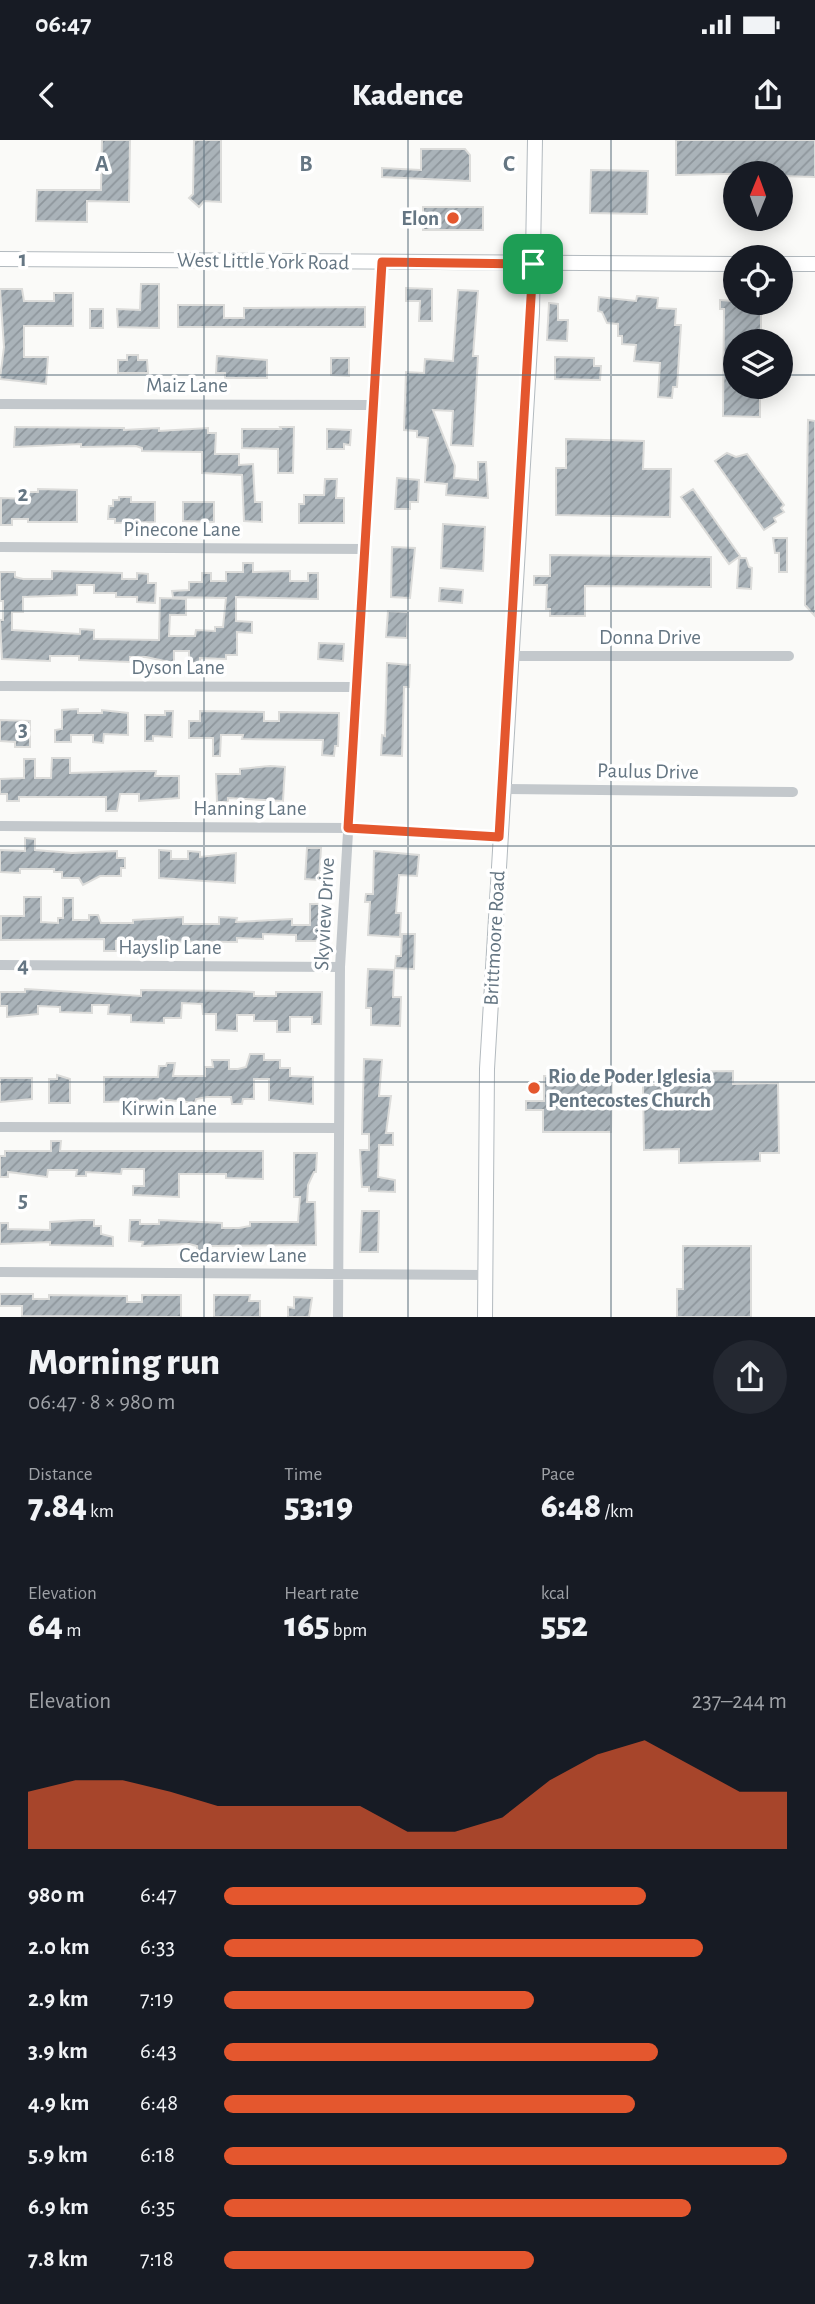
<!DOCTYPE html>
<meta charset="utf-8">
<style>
body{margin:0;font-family:"Alegreya Sans",sans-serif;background:#242831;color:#f1f3f6;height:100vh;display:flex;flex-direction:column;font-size:26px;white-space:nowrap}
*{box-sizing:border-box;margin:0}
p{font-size:23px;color:#9ea1a6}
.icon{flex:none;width:38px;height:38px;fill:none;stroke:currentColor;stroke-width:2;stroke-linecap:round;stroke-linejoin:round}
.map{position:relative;height:1177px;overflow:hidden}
.drawer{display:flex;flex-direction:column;background:#171b24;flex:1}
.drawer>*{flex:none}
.needle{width:46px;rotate:1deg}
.tools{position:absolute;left:723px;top:21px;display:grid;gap:14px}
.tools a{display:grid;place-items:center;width:70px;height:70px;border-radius:50%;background:#171b24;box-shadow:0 4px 18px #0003;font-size:35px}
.pin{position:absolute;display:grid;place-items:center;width:60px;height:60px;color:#fff;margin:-30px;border-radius:14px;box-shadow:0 4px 10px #0006}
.round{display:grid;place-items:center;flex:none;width:74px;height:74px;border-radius:37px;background:#242831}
.summary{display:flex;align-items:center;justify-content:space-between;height:119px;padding:0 28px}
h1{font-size:38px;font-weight:800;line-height:52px}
.stats{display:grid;grid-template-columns:repeat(3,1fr);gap:10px;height:119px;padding:7px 28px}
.stats div{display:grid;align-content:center}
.stats b{font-size:35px;font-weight:800}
.stats small{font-size:19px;font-weight:400}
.stats p{font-size:19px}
.chart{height:196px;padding:14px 28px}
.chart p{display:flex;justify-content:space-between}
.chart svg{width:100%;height:126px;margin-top:7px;fill:#e4572e;opacity:.7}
ul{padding:0 28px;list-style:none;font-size:23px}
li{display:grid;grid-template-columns:112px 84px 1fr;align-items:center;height:52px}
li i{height:18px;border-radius:9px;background:#e4572e}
.status{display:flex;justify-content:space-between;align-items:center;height:49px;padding:0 35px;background:#171b24;direction:ltr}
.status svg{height:19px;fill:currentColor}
header{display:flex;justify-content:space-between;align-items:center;height:91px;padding:0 28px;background:#171b24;font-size:32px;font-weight:800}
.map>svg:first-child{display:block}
.building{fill:url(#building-hatch);stroke:#dcdcda;stroke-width:2}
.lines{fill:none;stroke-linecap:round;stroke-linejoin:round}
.secondary-casing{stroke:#b3babf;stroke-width:16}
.street{stroke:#c3c8cc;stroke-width:10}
.secondary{stroke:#fff;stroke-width:14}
.route-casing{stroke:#fff;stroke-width:14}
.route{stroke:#e4572e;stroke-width:9}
.grid{fill:none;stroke:#657683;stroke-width:2;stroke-opacity:0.55}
.poi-dot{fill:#e4572e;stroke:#fff;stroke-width:2.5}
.labels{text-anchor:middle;stroke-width:7;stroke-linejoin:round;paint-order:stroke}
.poi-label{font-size:21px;font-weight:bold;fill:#657683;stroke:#fff;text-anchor:end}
.street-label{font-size:21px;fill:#657683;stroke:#fff}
.grid-label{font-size:23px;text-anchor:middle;font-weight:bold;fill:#657683;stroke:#fff;stroke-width:7;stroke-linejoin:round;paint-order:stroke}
</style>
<div class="status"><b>06:47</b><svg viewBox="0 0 49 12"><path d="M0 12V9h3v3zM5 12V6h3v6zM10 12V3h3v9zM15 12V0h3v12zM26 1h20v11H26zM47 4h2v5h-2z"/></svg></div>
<header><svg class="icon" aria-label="back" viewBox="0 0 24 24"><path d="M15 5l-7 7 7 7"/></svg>Kadence<svg class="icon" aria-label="share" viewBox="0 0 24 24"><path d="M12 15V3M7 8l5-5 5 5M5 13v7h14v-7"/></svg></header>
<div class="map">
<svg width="815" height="1177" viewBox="0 0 815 1177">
<defs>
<pattern id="building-hatch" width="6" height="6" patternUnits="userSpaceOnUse" patternTransform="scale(1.75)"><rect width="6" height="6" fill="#aab3b9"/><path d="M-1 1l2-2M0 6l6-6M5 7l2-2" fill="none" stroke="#8e969c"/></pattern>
</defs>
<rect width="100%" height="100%" fill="#fafaf8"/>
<path class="building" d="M102 0H130L129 62 87 61V82L36 81 37 50H101Z
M194 0H221V62L204 61 199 67 189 58 193 54Z
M676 0H815V37L780 36V33L676 35Z
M421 9H465L470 15V41L382 37V28L421 30Z
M591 30 648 31 647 74 590 73Z
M423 67H483V90H423Z
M141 144H159V188L118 187 117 169 140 170Z
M406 148 432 149V181H419L420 161H406Z
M0 149H22L24 161H54V153H73V186H24V217H48L46 244 0 239 4 207Z
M458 150 478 151 473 216H478L473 306 451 305 453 271 433 270 455 326 454 338 478 340V322H486L488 358 446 355 447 344 425 342 428 298 417 297V291L404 290 406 232 424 233 425 219 453 221Z
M637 156 658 158 657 168 676 169 675 185H681L677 247H673L672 258 658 257 660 223 634 221 636 205 622 204V196H618V184L607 183 602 172 598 171 599 157 636 161Z
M720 160 761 163V201H735V247H760V277L723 276 724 169H720Z
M549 163 558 164V180H568L567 201 547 200Z
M178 165H224V178H244V168L365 167V187H178Z
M90 169H103V188H90Z
M127 215H138V220H147L148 233H118V220H127Z
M217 216 267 220V238H225V233H216Z
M555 217 594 218V226H601L600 240 555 239Z
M331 218H349V236L331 235Z
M808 280 815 281V476L805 465Z
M15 287 124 288V290L159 288V291L208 288V293H216L215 314H239V325L253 324 255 362H262V382L244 381 242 335 202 333V312L142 311V308L136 306 81 307V304L14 307Z
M280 287H294L293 333H278V309L242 308V289H281Z
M327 289 351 290 350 305 344 304V309H327Z
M566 299 644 301 643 329H671L670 377 556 375V328H566Z
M727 313 736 317 747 314 784 365 781 368 784 372 774 378 776 382 764 390 715 321Z
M397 338 419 340 418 362H410V369H395Z
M325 339H337L336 358H344V383H299V364H304V355H324Z
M38 349 77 350V382H28V379H12V385H1V358L28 359V352H38Z
M693 349 740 416 729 424 681 357Z
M119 357H131V362H155V382L115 383V379H108L109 366H113V360H119Z
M183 362H214V382L183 381Z
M443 384 485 387 483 431 441 428Z
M773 398H787V432H779V413H775Z
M392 407 415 408 410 458 391 457Z
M550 415 711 417V447L585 446V476H550V469H546L547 445H534V436H550Z
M739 418H746L749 427 752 428 751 449 737 448Z
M243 423H253V432L290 431V441H308V433H318V459L236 457V481L252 482V493L237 492V515H226V519L200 518V523H189V511H174V523L146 517H130V522L79 520V516H50V521L2 519 0 480H3V461H0V432H15V437L23 439H52V431L122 433V439H137V433L148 434V443H156L155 463 137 462V457H116V453H94V445H77V455L23 457V472H12V490L80 494V489L94 490V499L159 500 160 458 186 459V475H170L169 496H195L196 490 215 491V487H223L226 458 173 457 172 451 189 450V442H202V433H211V441H226V432H243Z
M440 448 463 450 462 463 439 461Z
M388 471 408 472 407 498 386 497Z
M319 503 344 504 343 521 318 519Z
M387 523 410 525 409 547H404L402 616 381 615 382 595 385 596Z
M78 569V573H102V570L128 573V595L104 594 103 603 93 602V595H71V602H55V590L62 589V570Z
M165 571H173L172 597 153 596V601H145V575H165Z
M200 571 264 572V581H279V572L339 573 338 606H335L334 616 322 615 323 600 242 599 243 595H221L220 616H213V598H189V581H200Z
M0 580 30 581V607H15V602L0 601Z
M52 618H70V633L139 631H156L155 636H179V658L139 661V654H120L117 671H106V657H19V661H7V654H0V639L24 638V619H35V638H51Z
M270 626 285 627 283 661 228 658V662H217L216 634H240V629Z
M25 698 35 699V710L72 713 117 711V718H125V728H121V736H100L83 745 79 738H62V732H54V729H20V733L0 732V710L25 711Z
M307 708H321L319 740 305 739Z
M159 710 171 711V719H188V711L200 712V717L236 713 235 743 159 738Z
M374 711 419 715 417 736 399 735 396 773H401L400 797 368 795 370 762H365L366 754H373Z
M24 757H41V782L58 783V778H63V758H73V780H89V775H98L101 783H133V780L183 777V784H219V777L237 778 236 782 292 779V785H310V764H319V769H330V779H319V801H296V795L263 794V799L237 798V802L116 801V811H104V799L1 800V776H24Z
M402 794H415L414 829 395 828 396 816H401Z
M368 829 394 830 393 857H401L400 886 371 885V868H366Z
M25 849 141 856V850L234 851 254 852V856H276V852H322L321 884H312V877H290V892H277V881H254V875H237V891L216 890V874H203L202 864 182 863 181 878H164V883L131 882V875L108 874 109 865H92V873L60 872V867L38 866V874L7 877V866H0V852H25Z
M250 914H264V920H280V928H290V936L313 937V964L269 960V939H254V959H243L242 964H232L231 957H207L196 959 195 963 169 960 104 962V937H158L159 926H166L167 923H175L173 936H205V927H213L212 920H229V929H238L246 927Z
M364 919 382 920 379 956H391L386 993H393V1005H379L378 1037 395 1040V1052L369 1051V1047H362L360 1010H369V994H362Z
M733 931V944L778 943 779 1013H760V1021L679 1023V1009L644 1010 643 945H668V932Z
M57 935 70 939V963H49V939H57Z
M544 936 612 937 611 992H543V970H526V961H544Z
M0 938H32V959L0 962Z
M51 1001H61L60 1011H263V1039L226 1038V1034H179V1057L133 1055V1046H144V1029H122L121 1034 86 1032V1036H76L77 1030H48L47 1037 8 1032V1037H0V1016H5V1011H51Z
M294 1013H317L316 1032H314L308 1045 307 1062H315L316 1105 208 1106 207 1114H197V1106L189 1104 142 1106 143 1102 129 1101 130 1080H140V1084H159V1080L222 1083V1088H239L250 1086V1082H298L300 1057H294Z
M362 1071H379L378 1112H360Z
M82 1080H94V1086H101V1094L113 1097V1106L50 1105V1102L0 1104V1083H8V1089L50 1090V1082Z
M683 1106H751V1177H677V1149H683Z
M0 1154H33V1159H49V1155L127 1156V1162H142V1155H181V1177L22 1176V1166H0Z
M214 1155H250L249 1161H260V1177H214Z
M294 1157 312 1158 309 1177H288V1167L294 1168Z"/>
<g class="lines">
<defs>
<path id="secondary" d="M0 119 735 124
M780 124H815
M485 1177 487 929 532 173 535 0"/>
</defs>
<use href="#secondary" class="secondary-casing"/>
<path class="street" d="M0 264 373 265
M0 407 365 409
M511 516H789
M0 546 356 547
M503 649 793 652
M0 686 348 688 499 697
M0 825 340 827
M0 987 339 988
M0 1132 485 1135
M338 1177 340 827 382 122"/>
<use href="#secondary" class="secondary"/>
</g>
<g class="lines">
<defs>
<path id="route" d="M382 122 533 124 499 697 348 688Z"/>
</defs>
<use href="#route" class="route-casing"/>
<use href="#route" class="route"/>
</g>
<path class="grid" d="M204 0V1177M408 0V1177M611 0V1177M0 235H735M780 235H815M0 471H815M0 706H815M0 942H815"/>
<g class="poi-dot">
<circle cx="453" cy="78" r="7"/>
<circle cx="534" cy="948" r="7"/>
</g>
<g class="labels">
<g class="poi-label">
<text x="439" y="85">Elon</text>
<text x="548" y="943" text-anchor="start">Rio de Poder Iglesia<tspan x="548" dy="24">Pentecostes Church</tspan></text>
</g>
<g class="street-label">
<text transform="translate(263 121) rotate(1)" y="7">West Little York Road</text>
<text x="187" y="252">Maiz Lane</text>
<text x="182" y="396">Pinecone Lane</text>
<text x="650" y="504">Donna Drive</text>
<text x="178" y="534">Dyson Lane</text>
<text transform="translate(648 631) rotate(1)" y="7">Paulus Drive</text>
<text x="250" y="675">Hanning Lane</text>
<text transform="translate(324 774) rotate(-87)" y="7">Skyview Drive</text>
<text transform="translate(494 798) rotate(-87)" y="7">Brittmoore Road</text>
<text x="170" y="814">Hayslip Lane</text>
<text x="169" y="975">Kirwin Lane</text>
<text x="243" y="1122">Cedarview Lane</text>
</g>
</g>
<g class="grid-label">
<text x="102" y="31">A</text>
<text x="306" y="31">B</text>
<text x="509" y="31">C</text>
<text x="23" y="126">1</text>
<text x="23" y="361">2</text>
<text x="23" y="596">3</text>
<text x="23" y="832">4</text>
<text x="23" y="1067">5</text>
</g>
</svg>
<div class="tools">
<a><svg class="needle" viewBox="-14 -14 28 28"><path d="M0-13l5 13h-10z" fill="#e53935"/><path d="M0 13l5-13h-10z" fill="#9ea1a6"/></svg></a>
<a><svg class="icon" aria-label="locate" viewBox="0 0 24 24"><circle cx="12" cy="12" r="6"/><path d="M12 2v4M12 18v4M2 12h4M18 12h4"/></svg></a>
<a><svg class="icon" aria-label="layers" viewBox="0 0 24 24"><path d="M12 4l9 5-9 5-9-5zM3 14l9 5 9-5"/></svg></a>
</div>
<div class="pin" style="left:533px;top:124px;background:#1e9e55"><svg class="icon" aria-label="arrive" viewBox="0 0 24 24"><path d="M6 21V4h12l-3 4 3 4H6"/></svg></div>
</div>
<section class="drawer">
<div class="summary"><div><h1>Morning run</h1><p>06:47 · 8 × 980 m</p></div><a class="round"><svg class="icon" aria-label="share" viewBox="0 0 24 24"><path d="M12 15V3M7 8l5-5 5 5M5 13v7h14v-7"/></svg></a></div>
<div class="stats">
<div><p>Distance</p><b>7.84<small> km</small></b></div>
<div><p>Time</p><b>53:19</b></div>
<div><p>Pace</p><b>6:48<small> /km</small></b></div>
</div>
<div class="stats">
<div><p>Elevation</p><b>64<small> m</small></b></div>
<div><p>Heart rate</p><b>165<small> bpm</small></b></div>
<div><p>kcal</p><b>552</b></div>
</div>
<div class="chart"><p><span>Elevation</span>237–244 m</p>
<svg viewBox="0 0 160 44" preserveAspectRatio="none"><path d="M0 44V24L10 20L20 20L30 24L40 29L50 29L60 29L70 29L80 38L90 38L100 33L110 20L120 11L130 6L140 15L150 24L160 24V44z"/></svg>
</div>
<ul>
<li><b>980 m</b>6:47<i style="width:75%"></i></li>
<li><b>2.0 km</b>6:33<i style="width:85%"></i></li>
<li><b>2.9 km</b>7:19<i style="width:55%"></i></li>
<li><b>3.9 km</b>6:43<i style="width:77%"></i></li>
<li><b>4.9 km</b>6:48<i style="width:73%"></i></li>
<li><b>5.9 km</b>6:18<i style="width:100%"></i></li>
<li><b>6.9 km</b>6:35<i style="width:83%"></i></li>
<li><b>7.8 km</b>7:18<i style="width:55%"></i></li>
</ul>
</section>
